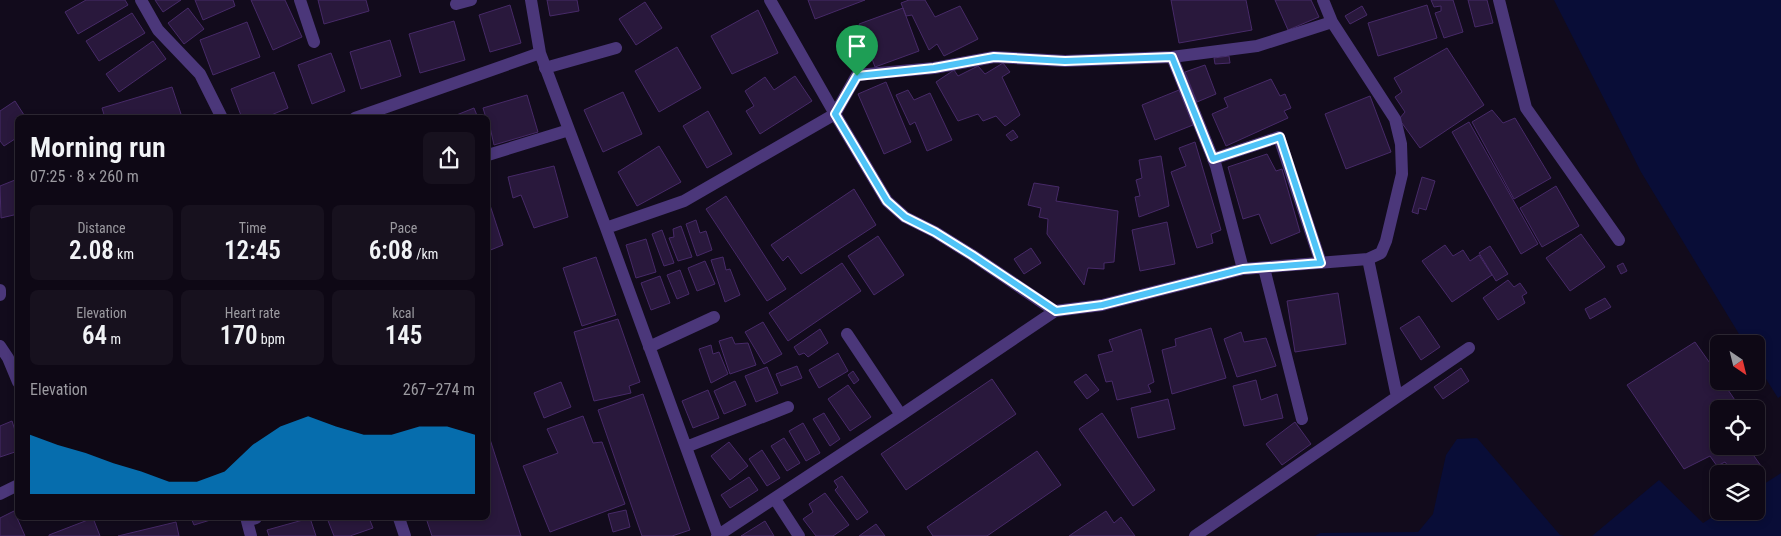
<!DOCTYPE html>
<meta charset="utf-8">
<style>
body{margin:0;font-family:"Roboto Condensed",sans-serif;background:#17111e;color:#f1f3f6;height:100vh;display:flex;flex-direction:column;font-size:19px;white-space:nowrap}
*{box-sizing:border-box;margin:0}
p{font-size:16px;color:#9b9aa0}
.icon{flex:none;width:28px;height:28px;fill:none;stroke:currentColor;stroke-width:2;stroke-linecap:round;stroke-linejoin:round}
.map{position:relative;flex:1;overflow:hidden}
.drawer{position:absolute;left:15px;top:115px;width:475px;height:405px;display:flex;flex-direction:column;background:#0e0815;border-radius:8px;box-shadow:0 2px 8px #0003,0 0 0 1px #2e2934}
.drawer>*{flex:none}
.needle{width:32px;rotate:145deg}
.buttons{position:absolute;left:1710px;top:335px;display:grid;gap:10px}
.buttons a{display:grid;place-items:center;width:55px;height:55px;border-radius:8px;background:#0e0815;box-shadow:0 2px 8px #0003,0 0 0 1px #2e2934;font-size:25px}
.pin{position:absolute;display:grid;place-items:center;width:42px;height:42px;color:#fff;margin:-51px -21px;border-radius:50% 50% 50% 0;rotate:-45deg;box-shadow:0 0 5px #0007}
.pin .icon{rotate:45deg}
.round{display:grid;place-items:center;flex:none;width:52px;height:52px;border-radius:8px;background:#17111e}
.summary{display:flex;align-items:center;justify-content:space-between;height:85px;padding:0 15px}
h1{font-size:28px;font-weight:600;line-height:38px}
.metrics{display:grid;grid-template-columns:repeat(3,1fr);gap:8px;height:85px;padding:5px 15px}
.metrics div{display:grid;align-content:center;border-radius:8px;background:#17111e;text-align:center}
.metrics b{font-size:25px;font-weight:600}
.metrics small{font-size:14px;font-weight:400}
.metrics p{font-size:14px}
.chart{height:140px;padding:10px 15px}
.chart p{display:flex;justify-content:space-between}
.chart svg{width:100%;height:90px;margin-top:5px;fill:#0398ee;opacity:.7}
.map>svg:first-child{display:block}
.water{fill:#090d37}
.building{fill:#29183c;stroke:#472a68}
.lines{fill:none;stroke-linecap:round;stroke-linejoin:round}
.minor{stroke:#4b377a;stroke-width:12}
.route-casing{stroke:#fff;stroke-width:10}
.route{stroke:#4fc3f7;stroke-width:6}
</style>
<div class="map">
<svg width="1781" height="536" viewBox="0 0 1781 536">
<rect width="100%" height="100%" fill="#120b1c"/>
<path class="water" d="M1554 0H1781V396L1778 398 1756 363V344H1745L1641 172Z
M1477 438 1560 535 1564 536H1315L1320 533 1418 532 1433 514 1446 455 1457 439Z
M1781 473V536H1592L1659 480 1703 523 1722 511H1756V489Z"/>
<path class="building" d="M86 0H125L128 5 78 34 65 12Z
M155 0H181L163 12Z
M195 0H233L235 6 203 20Z
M251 0H285L302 37 273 50Z
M318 0H366L369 11 324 24Z
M547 0H577L579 11 550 16Z
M808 0H865L815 19Z
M909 0H925L935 17 960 6 978 39 944 56 937 44 929 50 912 15 906 16 901 3Z
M1171 0H1246L1252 30 1179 43Z
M1275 0H1311L1319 17 1288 30Z
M1431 0H1453L1463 32 1444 38 1435 13 1441 11V6L1434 7Z
M1468 0H1487L1493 23 1475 27Z
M645 2 662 28 636 45 619 19Z
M510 5 521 43 490 52 479 15Z
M1427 5 1437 38 1378 56 1368 23Z
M1362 6 1367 15 1350 24 1345 16Z
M188 8 204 29 184 44 168 23Z
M903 8 919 51 875 67 859 24Z
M758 10 778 53 732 74 711 36Z
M132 13 145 33 99 61 86 41Z
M454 21 465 60 420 73 409 34Z
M247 22 260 57 213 75 200 40Z
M390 40 401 76 361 89 350 52Z
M153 41 166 59 119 92 106 74Z
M677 47 701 88 659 112 635 71Z
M1447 48 1484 105 1420 148 1399 119 1405 112 1395 97 1402 92 1394 78Z
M331 53 345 91 312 104 298 65Z
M1229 56 1230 63 1215 64 1214 58Z
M1003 63 1010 72 1002 77 1020 115 1005 126 996 116 983 121 978 114 958 121 936 82 954 70 958 76 978 66 985 74Z
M1205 65 1216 94 1197 102 1185 72Z
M274 72 288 108 264 118H242L231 89Z
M795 76 812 101 760 134 746 111 754 106 745 91 765 77 774 90Z
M1271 79 1280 96 1285 94 1291 108 1284 111 1288 118 1226 146 1212 114 1228 107 1224 98Z
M886 82 911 142 884 154 858 94Z
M172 87 181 114 169 118H105L102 108Z
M908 90 914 100 930 93 952 140 927 151 915 122 910 125 896 95Z
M1179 90 1193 125 1155 140 1142 105Z
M623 92 642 134 603 152 584 110Z
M527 95 538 132 494 145 488 118H486L483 108Z
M1370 96 1391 152 1346 169 1325 114Z
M15 101 26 118H18V137L4 146 0 141V111Z
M474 108 478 118H449Z
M1492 110 1503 123 1515 118 1551 178 1514 199 1472 122Z
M708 111 732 154 707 168 683 126Z
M1469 122 1538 244 1521 254 1452 132Z
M1013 130 1018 137 1011 141 1006 135Z
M1195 142 1221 230 1211 234 1213 243 1197 248 1171 172 1186 166 1179 148Z
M659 146 681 182 637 206 618 172Z
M1267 154 1276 171 1282 169 1300 232 1271 244 1259 214 1243 219 1228 167Z
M1161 156 1169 206 1139 217 1135 197 1140 196 1136 180 1142 178 1139 160Z
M554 166 568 217 534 228 521 195 513 198 508 177Z
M1422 177 1435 181 1426 210 1419 208 1418 214 1412 212Z
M15 180 18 187V214L1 218 0 186Z
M1034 183 1059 187 1056 201 1118 211 1114 262 1104 263V269L1088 268 1084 285 1047 234 1048 219 1039 217 1041 208 1028 205Z
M1556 186 1579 226 1542 247 1520 208Z
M854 189 876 225 801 274 788 256 783 261 771 245Z
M726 196 786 289 767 301 706 209Z
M488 199 503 245 488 251Z
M696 220 700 233 706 231 712 250 697 256 686 224Z
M1167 222 1175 264 1140 271 1132 230Z
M681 226 692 257 678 261 669 238 674 237 673 229Z
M662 230 674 263 664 266 652 234Z
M1581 234 1605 267 1570 291 1546 258Z
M878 236 904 275 874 295 848 256Z
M646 239 656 272 636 278 626 245Z
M1445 245 1453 256 1463 250 1470 261 1479 255 1492 275 1452 302 1422 261Z
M1490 246 1508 274 1496 281 1479 253Z
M1031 248 1041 263 1024 274 1014 259Z
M596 257 616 315 582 326 563 268Z
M723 257 726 270 730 269 740 295 725 302 711 260Z
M705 261 715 284 697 291 688 268Z
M842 263 861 291 788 341 769 313Z
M1623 263 1627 271 1621 274 1617 266Z
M680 270 689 294 677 299 667 275Z
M660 276 670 303 651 310 641 283Z
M1508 280 1514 287 1520 283 1527 293 1522 296 1525 303 1498 320 1483 298Z
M1338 293 1346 344 1295 352 1287 301Z
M1605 298 1611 307 1590 319 1585 309Z
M1419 316 1440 347 1421 360 1400 328Z
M618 319 640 382 629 386 631 393 594 401 574 332Z
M763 322 782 354 764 364 745 332Z
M1211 328 1226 378 1172 394 1162 350 1176 346 1175 339Z
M820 329 828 343 808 357 804 353 799 355 794 347Z
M1141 329 1154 382 1148 385 1151 392 1117 400 1112 381 1106 382 1098 355 1113 351 1109 340Z
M1241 332 1244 342 1266 338 1276 366 1237 377 1224 339Z
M732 337 735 344 748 343 756 365 730 374 719 341Z
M1695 342 1719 376V381H1722L1741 409H1719V446H1747L1761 466 1749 474H1734L1725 462 1717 466 1710 456 1684 469 1627 385Z
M711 345 713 354 719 352 728 374 711 383 699 349Z
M838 353 848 371 819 388 809 370Z
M797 366 802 378 781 386 776 374Z
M767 367 778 393 756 402 745 376Z
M1461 368 1469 381 1443 399 1434 387Z
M853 371 859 380 854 384 848 375Z
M1086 374 1099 390 1087 399 1074 382Z
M992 379 1016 414 906 490 881 454Z
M1256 380 1261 400 1277 394 1283 418 1244 426 1233 386Z
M735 381 746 405 724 414 714 391Z
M561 382 571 407 544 418 534 393Z
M848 385 871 417 850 431 828 399Z
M708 390 719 418 693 428 682 401Z
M643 394 690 530 672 536H642L598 410Z
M1168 399 1175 429 1138 438 1131 408Z
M824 413 840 439 830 446 813 419Z
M1102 413 1155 490 1133 506 1079 429Z
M583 416 593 443 602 442 625 504 550 532 523 466 558 453 547 429Z
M12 421 18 440V451L0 457V426Z
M1295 422 1311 444 1282 465 1266 444Z
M803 423 820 453 806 461 789 431Z
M488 433 521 536H432L426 518H488Z
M784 438 800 463 787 471 771 446Z
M729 442 748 466 730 480 711 456Z
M762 450 780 478 767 486 749 459Z
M1037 451 1061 485 987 536H933L927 527Z
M842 476 868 512 857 520 835 490 838 487 834 481Z
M749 477 758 490 730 508 721 495Z
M825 493 849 525 833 536H816L803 519 813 512 809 504Z
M626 510 630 527 613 532 608 514Z
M14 511 25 536H0V518Z
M1106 511 1114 523 1121 517 1135 536H1069Z
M93 518 100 536H49V535Z
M191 518H217L194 525Z
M310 518 316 536H269L267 530Z
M327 518H369L373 528 350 536H334Z
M765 521 774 536H741Z
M176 522 179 536H118Z
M876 524 885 536H859Z"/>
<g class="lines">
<path class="minor" d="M141 0 158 30 200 74 222 118
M300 0 314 42
M531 0 540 53 606 228 718 535
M770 0 835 114 887 201 905 217 935 232 972 255 1055 311 1102 305 1243 269 1368 259 1381 253 1386 241 1402 174 1401 144 1395 119 1332 22 1323 0
M1499 0 1526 108 1619 240
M456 4 471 0
M1172 57 1216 166 1243 269
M545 68 616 48
M355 118 540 53
M488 155 569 130
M1213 159 1279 137 1321 263
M606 228 684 201 835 114 857 75 934 68 994 57 1065 61 1172 57 1257 46 1332 22
M1264 268 1302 419
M0 290V295
M847 334 901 415
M0 346 8 358 18 382
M649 347 714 317
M1397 397 1469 348
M686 447 788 407
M0 494 18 485
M775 499 799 536
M399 518 405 536
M251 536 247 521 256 518
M717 536 901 415 1055 311
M1195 536 1397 397 1368 259"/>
</g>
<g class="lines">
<defs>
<path id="route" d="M994 57 1065 61 1172 57 1213 159 1280 137 1321 263 1243 269 1102 305 1056 311 972 255 935 232 905 217 887 201 835 114 857 76 934 68Z"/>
</defs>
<use href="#route" class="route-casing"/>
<use href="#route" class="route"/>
</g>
</svg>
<div class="buttons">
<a><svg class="needle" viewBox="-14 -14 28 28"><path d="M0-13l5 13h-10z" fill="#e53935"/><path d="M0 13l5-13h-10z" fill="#9b9aa0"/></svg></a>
<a><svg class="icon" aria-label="locate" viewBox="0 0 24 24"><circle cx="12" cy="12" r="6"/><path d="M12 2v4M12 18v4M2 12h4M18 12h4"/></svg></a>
<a><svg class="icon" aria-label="layers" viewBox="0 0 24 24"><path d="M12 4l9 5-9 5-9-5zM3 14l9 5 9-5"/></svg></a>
</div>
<div class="pin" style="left:857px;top:76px;background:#1e9e55"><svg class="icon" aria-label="arrive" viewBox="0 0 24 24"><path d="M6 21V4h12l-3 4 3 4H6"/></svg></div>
<section class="drawer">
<div class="summary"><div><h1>Morning run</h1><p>07:25 · 8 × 260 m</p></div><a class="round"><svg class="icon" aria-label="share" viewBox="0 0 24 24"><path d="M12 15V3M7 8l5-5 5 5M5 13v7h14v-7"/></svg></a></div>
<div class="metrics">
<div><p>Distance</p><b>2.08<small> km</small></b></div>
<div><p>Time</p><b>12:45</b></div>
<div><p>Pace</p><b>6:08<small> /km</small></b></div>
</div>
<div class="metrics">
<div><p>Elevation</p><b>64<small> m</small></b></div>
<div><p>Heart rate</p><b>170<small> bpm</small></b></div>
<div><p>kcal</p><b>145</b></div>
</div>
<div class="chart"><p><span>Elevation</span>267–274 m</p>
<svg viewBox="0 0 160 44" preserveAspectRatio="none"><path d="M0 44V15L10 20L20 24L30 29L40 33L50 38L60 38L70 33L80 20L90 11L100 6L110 11L120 15L130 15L140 11L150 11L160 15V44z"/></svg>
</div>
</section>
</div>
